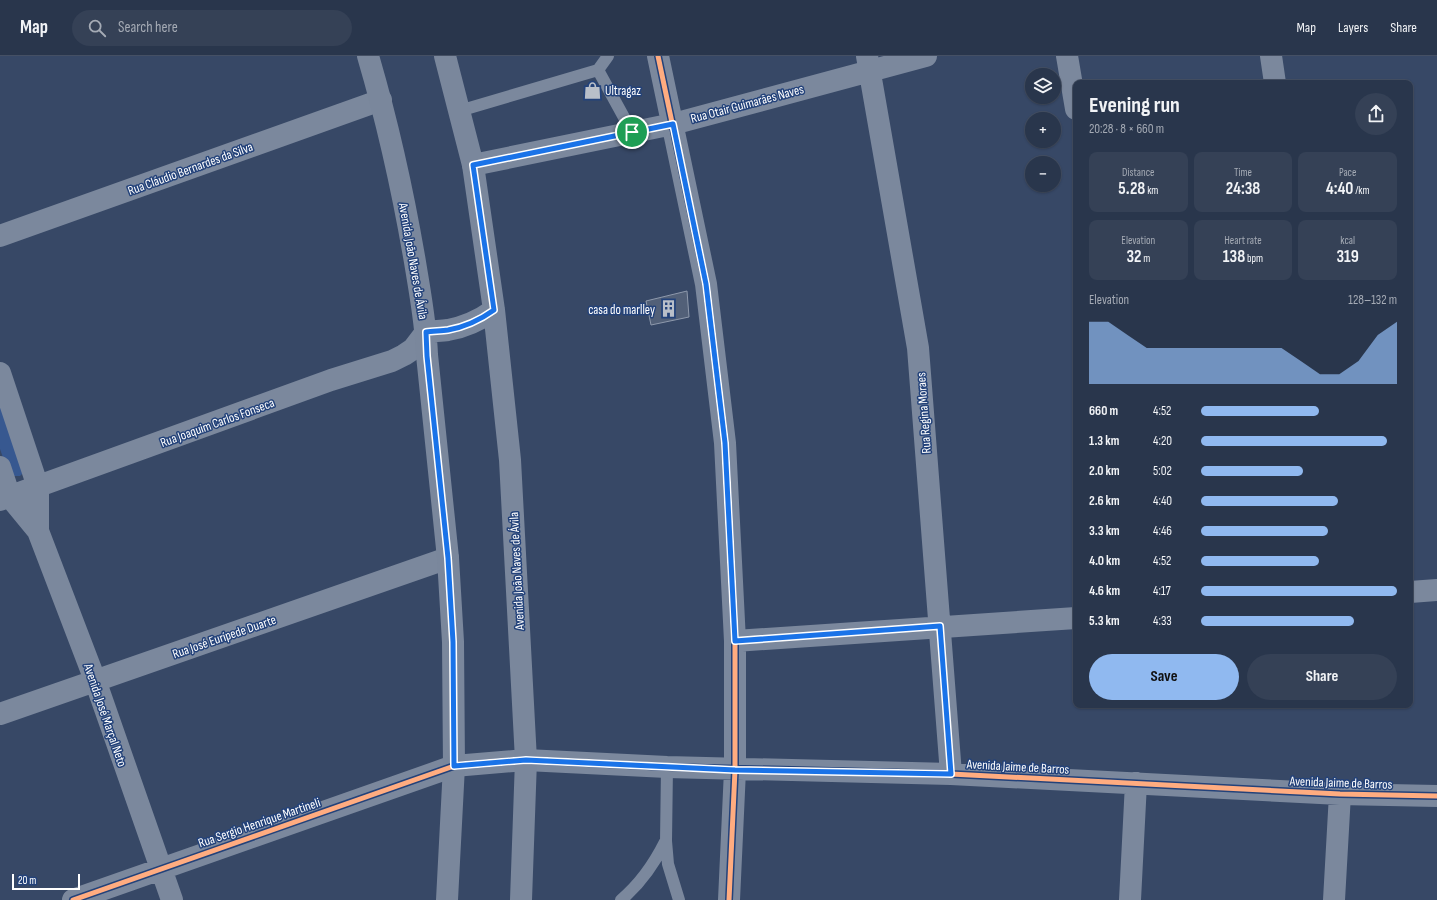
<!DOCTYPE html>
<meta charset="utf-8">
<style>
body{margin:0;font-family:"Sofia Sans Condensed",sans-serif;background:#354156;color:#f1f3f6;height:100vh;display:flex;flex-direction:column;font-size:15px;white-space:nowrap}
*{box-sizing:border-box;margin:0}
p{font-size:13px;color:#a5abb5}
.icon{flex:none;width:22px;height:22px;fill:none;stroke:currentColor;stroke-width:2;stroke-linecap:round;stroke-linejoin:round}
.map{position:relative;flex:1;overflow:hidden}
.side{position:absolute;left:1073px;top:24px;width:340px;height:628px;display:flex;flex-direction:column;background:#29364c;border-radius:8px;box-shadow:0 1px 3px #0004,0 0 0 1px #455064}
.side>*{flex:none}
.controls{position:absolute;left:1025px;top:12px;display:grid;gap:8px}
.controls a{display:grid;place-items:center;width:36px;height:36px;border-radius:50%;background:#29364c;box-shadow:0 1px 3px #0004,0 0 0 1px #455064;font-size:20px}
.scale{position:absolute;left:12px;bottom:10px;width:68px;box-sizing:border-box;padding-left:4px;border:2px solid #fff;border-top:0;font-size:11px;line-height:14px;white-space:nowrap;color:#fff;-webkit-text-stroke:3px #23427a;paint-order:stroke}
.pin{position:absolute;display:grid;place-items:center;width:34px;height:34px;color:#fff;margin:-17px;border:2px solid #fff;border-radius:50%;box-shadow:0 1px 4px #0007}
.round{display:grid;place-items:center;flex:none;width:42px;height:42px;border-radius:21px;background:#354156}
.summary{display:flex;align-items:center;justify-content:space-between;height:68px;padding:0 16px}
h1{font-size:22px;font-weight:700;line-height:30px}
.metrics{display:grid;grid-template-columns:repeat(3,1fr);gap:6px;height:68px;padding:4px 16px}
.metrics div{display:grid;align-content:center;border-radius:8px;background:#354156;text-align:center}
.metrics b{font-size:17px;font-weight:700}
.metrics small{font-size:11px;font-weight:400}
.metrics p{font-size:11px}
.chart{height:112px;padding:8px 16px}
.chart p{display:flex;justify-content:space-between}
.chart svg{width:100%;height:72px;margin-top:4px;fill:#90b9f0;opacity:.7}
.primary-button{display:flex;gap:8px;margin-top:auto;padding:8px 16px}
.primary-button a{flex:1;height:46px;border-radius:24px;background:#90b9f0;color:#111;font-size:16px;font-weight:700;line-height:46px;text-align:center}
.primary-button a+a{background:#354156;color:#f1f3f6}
ul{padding:0 16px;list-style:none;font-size:13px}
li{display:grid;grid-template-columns:64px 48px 1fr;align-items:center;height:30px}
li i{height:10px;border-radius:5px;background:#90b9f0}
header{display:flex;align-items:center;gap:24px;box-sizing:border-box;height:56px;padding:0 20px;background:#29364c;border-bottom:1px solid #455064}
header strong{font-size:19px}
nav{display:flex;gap:22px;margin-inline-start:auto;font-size:14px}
.search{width:280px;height:36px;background:#354156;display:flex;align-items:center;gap:10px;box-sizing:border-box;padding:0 14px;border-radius:22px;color:#a5abb5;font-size:15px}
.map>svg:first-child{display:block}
.green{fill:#375890}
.building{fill:#526078;stroke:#8e99ac}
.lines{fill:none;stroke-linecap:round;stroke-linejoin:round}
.service{stroke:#7b889d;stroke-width:12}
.minor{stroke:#7b889d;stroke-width:22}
.primary{stroke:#7a879c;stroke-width:22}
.cycleway-casing{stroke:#23427a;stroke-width:8}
.cycleway{stroke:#ffac80;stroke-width:5}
.route-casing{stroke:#fff;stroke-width:8}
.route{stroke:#1a73e8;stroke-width:5}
.labels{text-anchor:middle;stroke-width:3;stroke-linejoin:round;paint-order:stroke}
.poi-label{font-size:13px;fill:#fff;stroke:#23427a;text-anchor:start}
.street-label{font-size:13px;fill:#fff;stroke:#23427a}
</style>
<header>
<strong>Map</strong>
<div class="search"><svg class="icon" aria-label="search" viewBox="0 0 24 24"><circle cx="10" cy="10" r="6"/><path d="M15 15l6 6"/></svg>Search here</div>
<nav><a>Map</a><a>Layers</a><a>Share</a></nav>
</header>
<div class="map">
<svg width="1437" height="844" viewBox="0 0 1437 844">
<rect width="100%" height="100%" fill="#374866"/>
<path class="green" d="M0 336 25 415 20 420H13L8 416 0 393Z"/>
<path class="building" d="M687 235 689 261 651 269 646 245Z"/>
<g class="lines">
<path class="service" d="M598 14 632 76
M459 55 598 14 608 0
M667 711 666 785 668 808 679 844
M621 844C640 828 654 808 665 786"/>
<path class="minor" d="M658 0 706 228 725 387 735 585V714L729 844
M867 0 918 292 951 718
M1067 0 1076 53
M1271 0 1275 27
M473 109 673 68 926 0
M0 180 381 44
M0 317 38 431V475
M0 411 10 441 38 475 95 624 172 844
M0 444 331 324 392 305 404 299 413 293 426 276
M1410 536 1437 534
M735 585 1076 562
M0 658 448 502
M73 844 454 710 526 704 667 711 951 718 1340 738 1437 740
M1130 844 1136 727
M1334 844 1340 738"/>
<path class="primary" d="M368 0C388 68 403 136 415 206 420 237 426 268 427 299L448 502 453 586 454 710 447 844
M445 0 473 109 494 254 510 404 526 704 521 844
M426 276C433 275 441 275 448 274 465 271 480 264 494 254"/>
<defs>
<path id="cycleway" d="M658 0 706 228 725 387 735 585V714L729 844
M73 844 454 710 526 704 667 711 951 718 1340 738 1437 740"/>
</defs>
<use href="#cycleway" class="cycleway-casing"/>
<use href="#cycleway" class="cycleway"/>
</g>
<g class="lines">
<defs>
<path id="route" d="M673 68 706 228 725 387 735 585 940 570 951 718 735 714 526 704 454 710 453 586 448 502 427 300 426 276C433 275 441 275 448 274 465 271 480 264 494 254L473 109Z"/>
</defs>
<use href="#route" class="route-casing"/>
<use href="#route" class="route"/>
</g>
<defs>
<symbol id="shop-bare" viewBox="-9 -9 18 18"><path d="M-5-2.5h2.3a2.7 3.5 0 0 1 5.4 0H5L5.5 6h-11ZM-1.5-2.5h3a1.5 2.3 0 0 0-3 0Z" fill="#b9bfc9" stroke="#23427a" stroke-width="2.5" paint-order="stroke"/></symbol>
<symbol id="building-bare" viewBox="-9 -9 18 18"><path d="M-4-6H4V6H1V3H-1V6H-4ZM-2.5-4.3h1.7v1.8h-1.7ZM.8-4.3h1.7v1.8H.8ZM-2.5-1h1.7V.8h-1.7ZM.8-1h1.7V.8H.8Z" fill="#b9bfc9" stroke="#23427a" stroke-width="2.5" paint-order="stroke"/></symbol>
</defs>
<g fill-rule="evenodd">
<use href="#shop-bare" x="580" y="22" width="25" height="25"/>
<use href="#building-bare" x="656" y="240" width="25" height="25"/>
</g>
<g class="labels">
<g class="poi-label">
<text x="605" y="39">Ultragaz</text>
<text x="655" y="258" text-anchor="end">casa do marlley</text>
</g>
<g class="street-label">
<text transform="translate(747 47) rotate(-15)" y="5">Rua Otair Guimarães Naves</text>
<text transform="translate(190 112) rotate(-20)" y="5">Rua Cláudio Bernardes da Silva</text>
<text transform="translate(414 205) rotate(80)" y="5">Avenida João Naves de Ávila</text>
<text transform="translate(923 357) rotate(-94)" y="5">Rua Regina Moraes</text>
<text transform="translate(217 366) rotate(-20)" y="5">Rua Joaquim Carlos Fonseca</text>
<text transform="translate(516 515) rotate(-93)" y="5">Avenida João Naves de Ávila</text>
<text transform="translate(224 580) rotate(-19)" y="5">Rua José Eurípede Duarte</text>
<text transform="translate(106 659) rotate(71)" y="5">Avenida José Marçal Neto</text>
<text transform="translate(1018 710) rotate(3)" y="5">Avenida Jaime de Barros</text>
<text transform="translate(1341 726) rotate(2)" y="5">Avenida Jaime de Barros</text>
<text transform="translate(259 766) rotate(-19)" y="5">Rua Sergio Henrique Martineli</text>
</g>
</g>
</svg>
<div class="controls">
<a><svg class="icon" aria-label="layers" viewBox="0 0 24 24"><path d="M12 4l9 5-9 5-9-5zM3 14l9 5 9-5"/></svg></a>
<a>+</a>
<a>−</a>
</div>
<div class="scale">20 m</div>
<div class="pin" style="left:632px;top:76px;background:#1e9e55"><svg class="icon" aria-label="arrive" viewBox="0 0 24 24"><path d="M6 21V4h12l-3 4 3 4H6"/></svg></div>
<section class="side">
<div class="summary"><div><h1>Evening run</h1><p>20:28 · 8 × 660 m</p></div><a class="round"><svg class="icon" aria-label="share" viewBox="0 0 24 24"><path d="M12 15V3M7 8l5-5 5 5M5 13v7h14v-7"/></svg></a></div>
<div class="metrics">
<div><p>Distance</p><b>5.28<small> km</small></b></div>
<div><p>Time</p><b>24:38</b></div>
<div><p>Pace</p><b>4:40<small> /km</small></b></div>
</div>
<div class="metrics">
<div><p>Elevation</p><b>32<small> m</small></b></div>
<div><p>Heart rate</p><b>138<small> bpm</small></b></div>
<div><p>kcal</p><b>319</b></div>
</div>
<div class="chart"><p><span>Elevation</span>128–132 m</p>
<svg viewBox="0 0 160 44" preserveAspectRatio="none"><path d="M0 44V6L10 6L20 14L30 22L40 22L50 22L60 22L70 22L80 22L90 22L100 22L110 30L120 38L130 38L140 30L150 14L160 6V44z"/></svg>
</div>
<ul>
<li><b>660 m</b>4:52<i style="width:60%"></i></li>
<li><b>1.3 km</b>4:20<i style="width:95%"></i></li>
<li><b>2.0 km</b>5:02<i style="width:52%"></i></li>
<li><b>2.6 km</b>4:40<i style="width:70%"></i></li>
<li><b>3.3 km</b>4:46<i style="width:65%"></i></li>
<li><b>4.0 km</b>4:52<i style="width:60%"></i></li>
<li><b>4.6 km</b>4:17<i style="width:100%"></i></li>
<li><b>5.3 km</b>4:33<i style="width:78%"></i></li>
</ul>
<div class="primary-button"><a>Save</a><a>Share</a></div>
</section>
</div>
